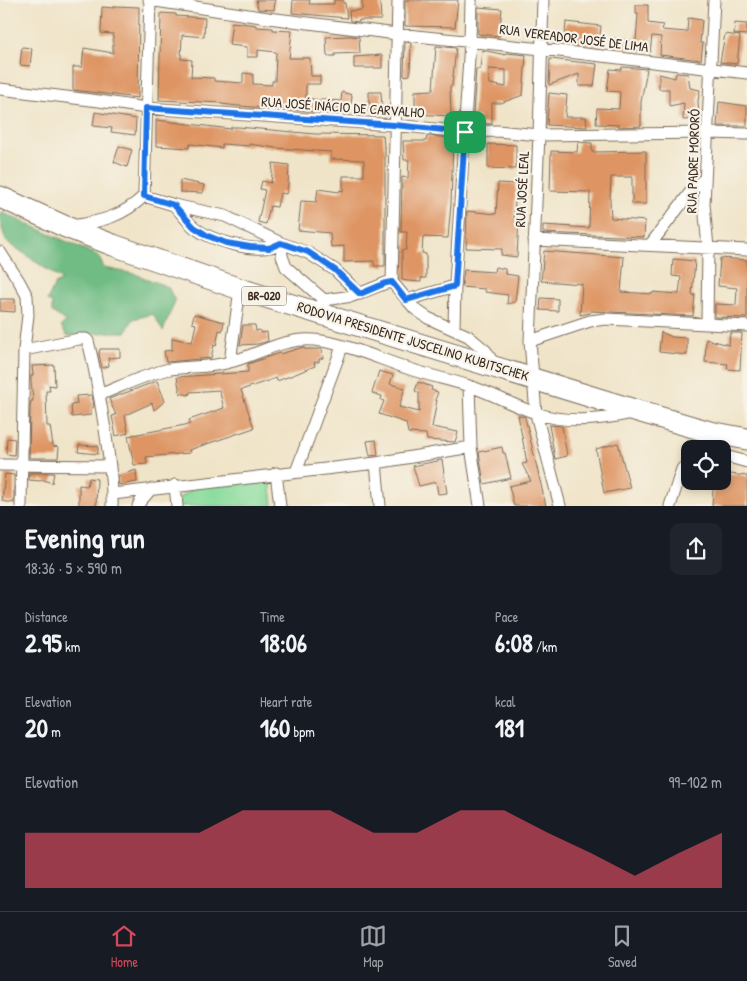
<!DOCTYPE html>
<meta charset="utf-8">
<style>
body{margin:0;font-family:"Patrick Hand",sans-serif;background:#20242c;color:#f1f3f6;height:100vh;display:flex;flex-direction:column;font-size:19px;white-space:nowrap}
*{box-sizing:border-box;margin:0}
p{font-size:16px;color:#9ea1a6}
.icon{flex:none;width:28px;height:28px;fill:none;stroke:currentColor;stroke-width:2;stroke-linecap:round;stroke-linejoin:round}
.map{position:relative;height:506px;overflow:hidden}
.details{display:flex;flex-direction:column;background:#171b24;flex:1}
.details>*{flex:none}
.fabs{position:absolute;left:681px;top:440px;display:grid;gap:10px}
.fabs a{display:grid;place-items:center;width:50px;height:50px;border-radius:10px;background:#171b24;box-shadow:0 2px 8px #0003;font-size:25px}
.pin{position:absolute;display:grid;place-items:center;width:42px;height:42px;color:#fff;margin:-21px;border-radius:10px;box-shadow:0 2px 8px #0006}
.round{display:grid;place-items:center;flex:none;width:52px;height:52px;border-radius:10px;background:#20242c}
.headline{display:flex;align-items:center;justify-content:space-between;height:85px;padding:0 25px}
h1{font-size:28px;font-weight:800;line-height:38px}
.stats{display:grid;grid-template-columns:repeat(3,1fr);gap:8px;height:85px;padding:5px 25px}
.stats div{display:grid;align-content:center}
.stats b{font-size:25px;font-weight:800}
.stats small{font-size:14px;font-weight:400}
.stats p{font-size:14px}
.chart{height:140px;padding:10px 25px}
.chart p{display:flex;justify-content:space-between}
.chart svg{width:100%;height:90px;margin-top:5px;fill:#d1495b;opacity:.7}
.tabs{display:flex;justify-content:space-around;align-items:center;height:70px;border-top:1px solid #363941;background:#171b24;font-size:14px;color:#9ea1a6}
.tabs a{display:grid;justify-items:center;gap:2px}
.tabs .selected{color:#d1495b}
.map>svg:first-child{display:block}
.green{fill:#8adc9d;stroke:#62835e}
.forest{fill:#6fbc84;stroke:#557351}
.building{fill:#de9564;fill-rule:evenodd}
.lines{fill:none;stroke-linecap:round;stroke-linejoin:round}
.street-casing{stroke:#7a6b5a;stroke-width:13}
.highway-casing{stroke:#7a6b5a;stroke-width:23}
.street{stroke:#fff;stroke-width:11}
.highway{stroke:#fff;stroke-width:21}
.route-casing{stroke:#fff;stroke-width:10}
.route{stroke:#1a73e8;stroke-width:6}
.labels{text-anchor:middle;stroke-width:4.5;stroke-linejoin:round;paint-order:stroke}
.shield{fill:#f7f3e8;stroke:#73665b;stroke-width:1}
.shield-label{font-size:12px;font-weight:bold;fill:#3b2a1e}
.street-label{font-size:14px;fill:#3b2a1e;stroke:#f7f3e8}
</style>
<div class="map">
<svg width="747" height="506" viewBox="0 0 747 506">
<rect width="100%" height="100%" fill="#f7f3e8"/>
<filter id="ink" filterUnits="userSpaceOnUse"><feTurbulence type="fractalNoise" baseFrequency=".02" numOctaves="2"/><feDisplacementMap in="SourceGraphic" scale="10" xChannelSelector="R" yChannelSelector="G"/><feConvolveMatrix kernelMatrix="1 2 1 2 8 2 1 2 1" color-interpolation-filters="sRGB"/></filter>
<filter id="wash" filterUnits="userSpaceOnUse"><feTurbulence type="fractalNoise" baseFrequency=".0096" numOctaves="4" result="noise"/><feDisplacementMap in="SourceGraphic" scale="20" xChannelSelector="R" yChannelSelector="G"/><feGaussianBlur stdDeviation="1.12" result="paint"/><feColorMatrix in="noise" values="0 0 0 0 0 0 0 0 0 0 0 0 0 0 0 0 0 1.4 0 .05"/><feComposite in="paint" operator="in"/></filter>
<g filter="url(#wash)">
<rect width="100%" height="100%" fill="#f0e4c8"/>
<path class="green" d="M270 478 273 506H179L178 499 199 484Z"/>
<path class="forest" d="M3 213 99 256 104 268 135 274 168 287 175 301 163 331 153 314 133 319 126 332H111L67 336 61 326 66 321 52 312V303L47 301 55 284 62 280 6 241 0 222V214Z"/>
<g id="blocks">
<path class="building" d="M256 0H275L274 10 258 9Z
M293 0H310L309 4H334V0H343V3H345L347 18 292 13Z
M362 0H380L381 20H359V22L350 21 349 11 362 10Z
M405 0H458L455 27 405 26Z
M636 5H648V23L663 25 662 30 687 32 688 18 702 20 700 43H703L701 60 660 55 661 37 652 36 650 52 613 47 615 38 636 41 638 14H636Z
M114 6 139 7 138 98 73 90V67H82L84 48 113 53V34L101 33 102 7 114 8Z
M478 7 502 9 499 36 478 34Z
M161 13 176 14V16L205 18 204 37 182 35 181 59 192 60 191 77 214 78V81L243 83V73L253 74V84L272 85V81H275L276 52 258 50V57H247V47L229 45 232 22 249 24 256 25V27L273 28V30L292 31 289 58H310L311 76H320V84H306V99L341 101 342 92 352 95 350 114 238 106 221 104V103L159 100Z
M566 22 601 26 599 46 564 42Z
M735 23 747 24V35L734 34Z
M725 34 740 36 737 64 720 62Z
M350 36 359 37 360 53 335 54V56H327L326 37Z
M405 42 411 43 410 75 404 76Z
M436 46 456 48 452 86H450L451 116 415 114V91L433 90Z
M22 47 32 48 30 66 20 65Z
M482 50 506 55V53L526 55 523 95 501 103H492V124L473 123V121L480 117 473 116 476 69H480ZM489 69 506 70V87L490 84Z
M382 55V68H354V57Z
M550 59 597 64 594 86H579V74L549 85Z
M622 67 647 69 641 102V126L619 127V125L596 124 597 108 619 109 620 92 607 91 610 69 621 70Z
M676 73 688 74 690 88 700 90 698 101 699 119 683 120 684 103 669 106V89H659V74L675 78Z
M369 92H381L382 109H369Z
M549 93 567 95 565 117H586L587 127 547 125Z
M719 102 747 106V126H717Z
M95 112 136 119 135 135 111 132 112 128 93 126Z
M156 120 231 129V127H238L315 134 383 135 384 147H385V266H374V261L344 262V246L331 247 330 233 298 230 301 201 316 202 318 189 339 192 340 190 343 191V176H364V160L331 159V152L276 148 249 144V146L222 144V148L190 144 189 148 156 146Z
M427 136 453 138 451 204 448 238 423 237 422 253 426 254V278H421V282L408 281 402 280V250H406L407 232H401L402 177 408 178 409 160H404L403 141H426Z
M578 142 592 143V152L646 151V204H632V177H611L610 200 611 218 645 221 644 237 543 233V225L589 228 590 192 550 191 551 151 577 152Z
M488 144 516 145V169L488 168Z
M119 146 132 150 127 167 114 162Z
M273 163 289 165 288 185 286 194 280 193 277 207 270 206 266 224 258 222 265 190 260 189 262 181 271 183Z
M180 180 204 185 203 193 180 192Z
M498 183 516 184 514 218H519L517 257 501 255 502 249 466 248 467 211 496 214Z
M544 251 624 257 621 292 653 294V292L679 294 681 277 672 276 673 259 695 261 692 295H695L693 316 591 311 590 313 580 315 582 284 541 281Z
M720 258 747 260V318L715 317V304L736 305 737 288 718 286Z
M495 267 505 269V274L518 276 515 302 507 304 508 295 485 292V289L462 287 464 270 494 272Z
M541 298 558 299V311L540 310Z
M0 299H15V312L0 311Z
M194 314 224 322 222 331 219 330 216 346 214 345 211 358 166 362 164 351 172 350V338L192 342 196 324 192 323Z
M243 325H255L256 331 260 330 261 333 267 332 268 341 258 344 240 345Z
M661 332 672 337 687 338V355L659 352Z
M730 333H742L740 370 727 369 728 364 705 362 706 339 729 345Z
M304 347V349H322L323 358 319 359V362H314L315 366 293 375 277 381 276 378 241 390 254 428 189 450 190 453 146 457 147 464 134 465 128 436 190 424 189 420 224 408 219 390 190 392 189 395 180 393 177 377 248 372V364L276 354 279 353 280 354Z
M100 349H120V357L108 358 109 366 102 368 99 354Z
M54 365 55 386 49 385 50 391H46L47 426H50L53 446 59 447 58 458H29L30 408 31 401H33L31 380V376L33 375 32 366Z
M379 371 393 375 390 384 405 388 399 407 419 412V393L415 391 418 382 432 387 431 390 438 392 435 400H437L432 427 458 432 455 442 427 440 426 434 408 433 406 423 379 414 384 401 381 400 382 396 372 393Z
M157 381 165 401 154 410 152 403 125 415 128 433 116 436 112 416 116 415 109 399Z
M92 395 94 407 91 409V415L72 417 71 405 77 404 76 396Z
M518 415 525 417 546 506H514L509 486 531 481 522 464 527 463Z
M549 425 562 426 567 456 555 459Z
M7 438 15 439 14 455 6 454Z
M376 440 378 455 370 456 367 441Z
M618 443 630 488 604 493 596 449Z
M79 445 98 446V454L78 452Z
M502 447 503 453H505L511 478 484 484 479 452Z
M442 460 447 493 438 494 436 482 419 486 413 466Z
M136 470 137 482 119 485 118 476Z
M29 473H54L52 483 41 479V481L29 480Z
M722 473 747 476V506H712L713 489 698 481H722Z
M5 474 14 475V503L2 501Z
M89 478 97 479 96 506H79V485L87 486Z"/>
</g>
</g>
<g filter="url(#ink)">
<use href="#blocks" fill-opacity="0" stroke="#7a6b5a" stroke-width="1"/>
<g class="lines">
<defs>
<path id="street" d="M149 0 268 18 397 34 542 49 747 73
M543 0 539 135 530 341 536 414 560 506
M0 89 99 101 146 108 394 125 465 132 497 131 539 135 709 133 747 134
M144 196 174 205 225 216 281 243 308 253 335 270 360 294
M144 196 150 0
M174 205C181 212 187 222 195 228 210 240 251 252 270 247 273 247 277 244 281 243L282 256 286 267 324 300
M73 226C102 221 122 217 144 196
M534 240 747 250
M650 245 692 190 705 178
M0 252 19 281 27 296 28 315 24 350 21 506
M392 282 398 0
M392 282 415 309 428 318 468 336 486 351 495 366
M407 300 455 286
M321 307 324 300 353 296 386 283 392 282
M707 323 708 248 704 204 714 0
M454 328 455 286 470 41 471 0
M530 341 590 321 606 319 747 326
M24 350 79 339H86L88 341C96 372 101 405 106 436 109 459 113 483 112 506
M230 362 240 289
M469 386 471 447 480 506
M99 395C122 386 146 374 170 369 190 366 210 368 230 362 257 355 285 337 314 340 344 343 375 357 404 367 425 375 448 379 469 386 492 393 513 406 536 413 566 424 602 420 633 413
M702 449 710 432
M722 455 747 462
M376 463 380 506
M0 465 110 466
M296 472 342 347
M276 473 280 506
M175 485 177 506
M113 494 376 463 471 447
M138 506 140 502 151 489
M670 506 682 469 690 460"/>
<path id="highway" d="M0 197 66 227 113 245 240 289 641 412 710 432 747 439"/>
</defs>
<use href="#street" class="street-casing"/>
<use href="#highway" class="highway-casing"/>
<use href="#street" class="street"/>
<use href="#highway" class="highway"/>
</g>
</g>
<g class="lines" filter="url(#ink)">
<defs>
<path id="route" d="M146 108 394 125 465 132 455 286 406 300 392 282 386 283 360 294 335 270 308 252 281 243 269 248 250 247 226 243 208 236 194 227 174 205 144 196Z"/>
</defs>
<use href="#route" class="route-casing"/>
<use href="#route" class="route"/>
</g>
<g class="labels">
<rect class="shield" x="241.5" y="286.5" width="45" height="19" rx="4"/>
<g class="shield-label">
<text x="264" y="300">BR-020</text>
</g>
<g class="street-label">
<text transform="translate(574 38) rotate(7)" y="5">RUA VEREADOR JOSÉ DE LIMA</text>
<text transform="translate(343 107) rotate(4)" y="5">RUA JOSÉ INÁCIO DE CARVALHO</text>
<text transform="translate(693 161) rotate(-88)" y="5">RUA PADRE MORORÓ</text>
<text transform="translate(522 189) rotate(-87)" y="5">RUA JOSÉ LEAL</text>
<text transform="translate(413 341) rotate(17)" y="5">RODOVIA PRESIDENTE JUSCELINO KUBITSCHEK</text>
</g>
</g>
</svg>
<div class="fabs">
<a><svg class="icon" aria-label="locate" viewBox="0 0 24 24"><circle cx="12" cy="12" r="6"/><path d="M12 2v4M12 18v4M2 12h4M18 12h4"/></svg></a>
</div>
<div class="pin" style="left:465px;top:132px;background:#1e9e55"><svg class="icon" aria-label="arrive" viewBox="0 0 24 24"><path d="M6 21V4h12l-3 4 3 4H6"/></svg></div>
</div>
<section class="details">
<div class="headline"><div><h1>Evening run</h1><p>18:36 · 5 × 590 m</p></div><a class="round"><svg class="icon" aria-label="share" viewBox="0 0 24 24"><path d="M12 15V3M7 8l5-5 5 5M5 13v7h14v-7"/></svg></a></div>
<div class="stats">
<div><p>Distance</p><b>2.95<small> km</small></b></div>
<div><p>Time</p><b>18:06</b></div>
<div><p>Pace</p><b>6:08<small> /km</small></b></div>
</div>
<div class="stats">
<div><p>Elevation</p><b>20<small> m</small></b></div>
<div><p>Heart rate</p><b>160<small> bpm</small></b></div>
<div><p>kcal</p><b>181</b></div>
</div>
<div class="chart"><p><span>Elevation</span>99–102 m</p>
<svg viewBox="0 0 160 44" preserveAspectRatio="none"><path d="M0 44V17L10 17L20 17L30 17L40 17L50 6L60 6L70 6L80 17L90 17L100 6L110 6L120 17L130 27L140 38L150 27L160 17V44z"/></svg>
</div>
</section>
<nav class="tabs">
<a class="selected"><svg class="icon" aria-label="home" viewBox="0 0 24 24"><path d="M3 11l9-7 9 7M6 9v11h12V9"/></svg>Home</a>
<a><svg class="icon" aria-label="map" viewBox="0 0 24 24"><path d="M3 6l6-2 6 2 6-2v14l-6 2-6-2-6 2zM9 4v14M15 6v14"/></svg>Map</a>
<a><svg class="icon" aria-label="saved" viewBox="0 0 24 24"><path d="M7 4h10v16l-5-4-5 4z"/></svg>Saved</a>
</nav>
